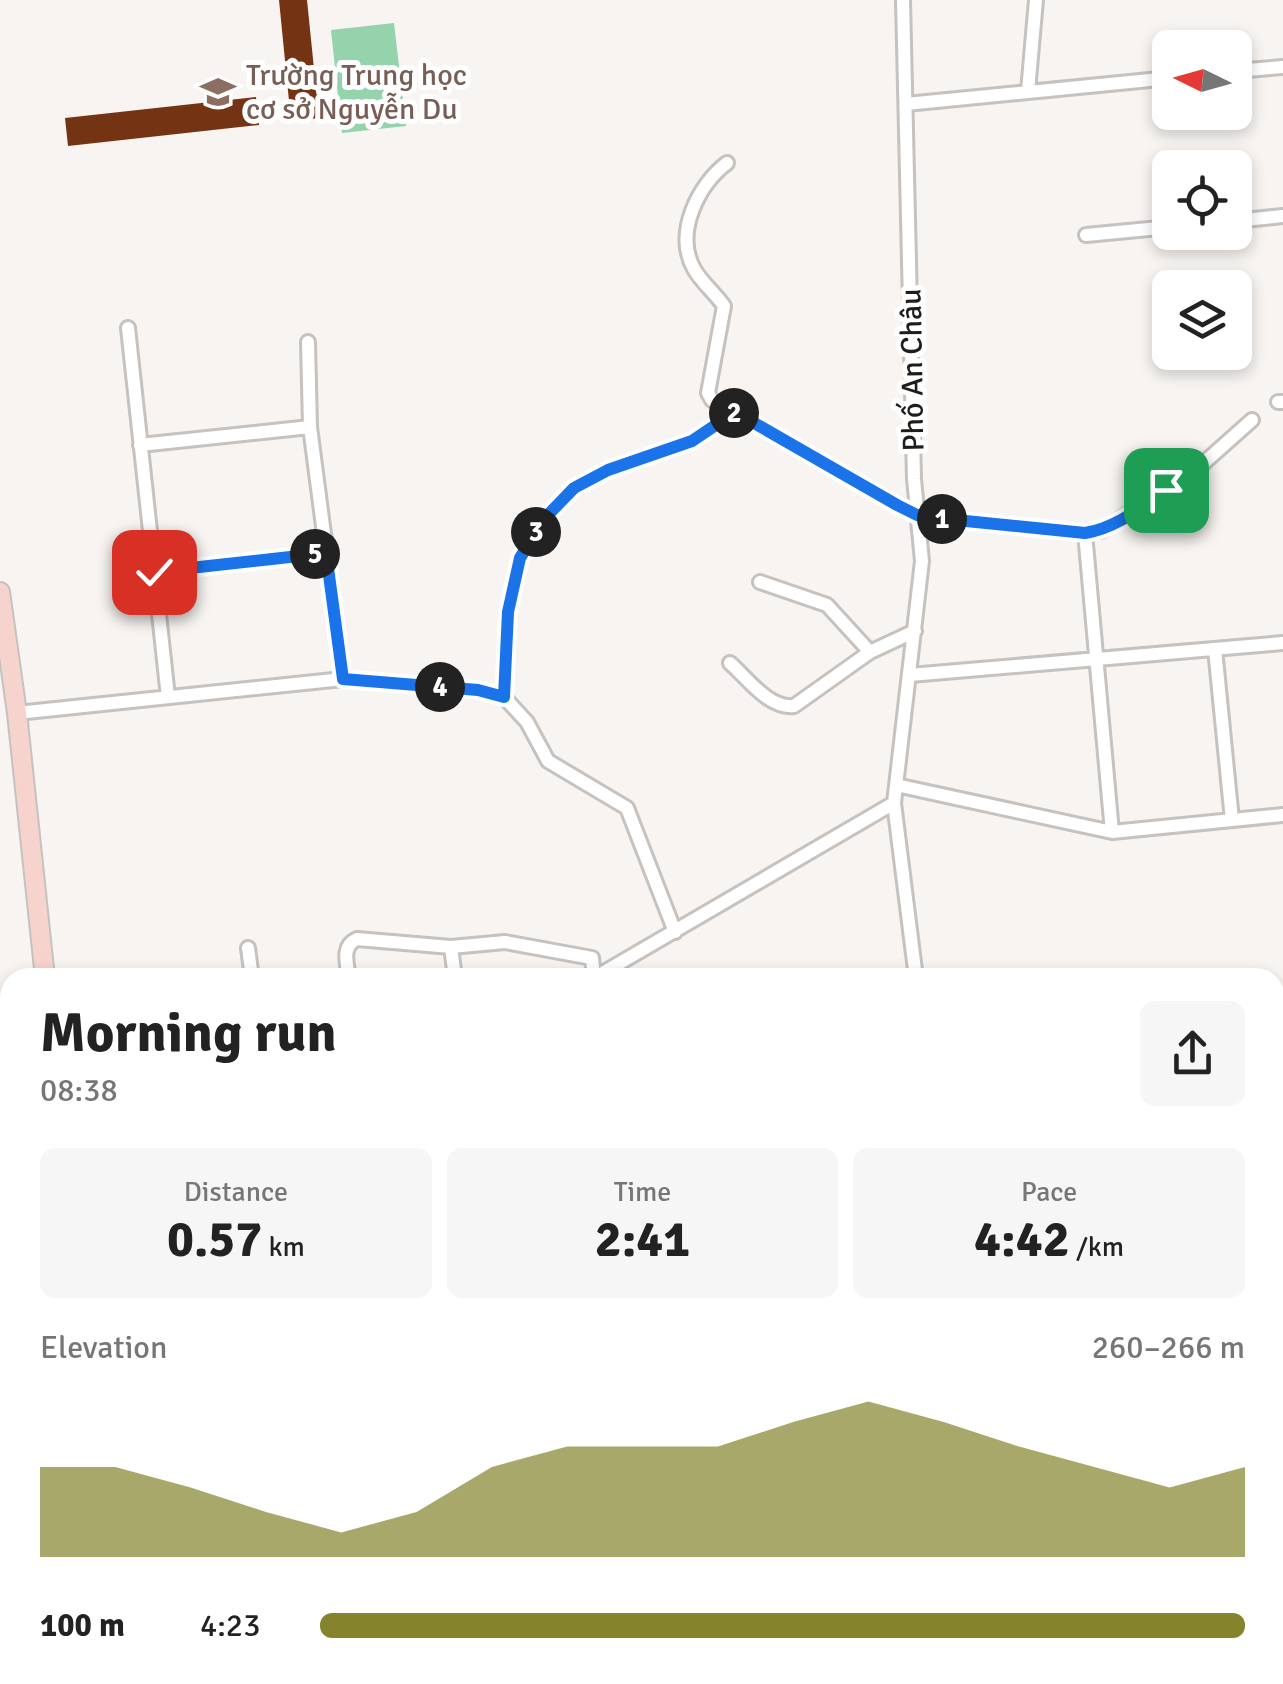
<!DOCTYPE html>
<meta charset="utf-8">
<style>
body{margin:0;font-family:Signika,sans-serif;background:#f6f6f6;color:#222;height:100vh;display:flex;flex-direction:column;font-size:38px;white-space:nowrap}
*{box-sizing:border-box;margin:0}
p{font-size:32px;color:#767676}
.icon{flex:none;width:55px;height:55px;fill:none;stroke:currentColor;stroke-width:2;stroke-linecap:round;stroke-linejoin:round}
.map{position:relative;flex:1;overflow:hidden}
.details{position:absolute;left:0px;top:968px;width:1285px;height:718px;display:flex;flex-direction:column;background:#fff;border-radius:30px 30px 0 0;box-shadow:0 5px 15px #0003}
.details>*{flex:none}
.needle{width:65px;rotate:275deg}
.tools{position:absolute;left:1152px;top:30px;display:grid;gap:20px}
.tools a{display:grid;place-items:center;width:100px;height:100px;border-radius:15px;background:#fff;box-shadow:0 5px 15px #0003;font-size:50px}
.pin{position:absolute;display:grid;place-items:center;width:85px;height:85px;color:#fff;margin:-42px;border-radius:20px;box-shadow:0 5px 15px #0006}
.km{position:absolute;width:50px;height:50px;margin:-25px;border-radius:50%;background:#222;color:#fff;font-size:28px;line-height:50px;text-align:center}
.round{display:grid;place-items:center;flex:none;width:105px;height:105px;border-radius:15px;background:#f6f6f6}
.summary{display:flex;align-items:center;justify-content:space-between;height:170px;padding:0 40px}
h1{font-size:55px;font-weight:700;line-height:75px}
.metrics{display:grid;grid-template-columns:repeat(3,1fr);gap:15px;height:170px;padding:10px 40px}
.metrics div{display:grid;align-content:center;border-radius:15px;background:#f6f6f6;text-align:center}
.metrics b{font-size:50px;font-weight:700}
.metrics small{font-size:28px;font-weight:400}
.metrics p{font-size:28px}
.chart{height:280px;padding:20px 40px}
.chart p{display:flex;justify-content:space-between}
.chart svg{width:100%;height:180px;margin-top:10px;fill:#85842d;opacity:.7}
ul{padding:0 40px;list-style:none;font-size:32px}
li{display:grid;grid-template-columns:160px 120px 1fr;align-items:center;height:75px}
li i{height:25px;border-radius:12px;background:#85842d}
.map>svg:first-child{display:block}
.green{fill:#94d3ab}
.building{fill:#743312}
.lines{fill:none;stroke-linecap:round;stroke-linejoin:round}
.street-casing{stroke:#c5c2bf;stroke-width:18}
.secondary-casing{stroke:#c5c2bf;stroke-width:22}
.street{stroke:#fff;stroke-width:12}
.secondary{stroke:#f7d3ce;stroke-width:18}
.route-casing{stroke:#fff;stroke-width:20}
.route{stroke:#1a73e8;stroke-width:12}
.labels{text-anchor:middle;stroke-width:10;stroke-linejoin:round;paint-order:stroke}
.education-label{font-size:30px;fill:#785e54;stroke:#fff;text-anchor:start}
.street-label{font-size:30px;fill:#1e1d1c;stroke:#fff}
</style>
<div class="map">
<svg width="1283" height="1684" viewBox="0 0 1283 1684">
<rect width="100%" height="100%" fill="#f7f4f1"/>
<path class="green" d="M394 23 406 126 342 133 331 30Z"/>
<path class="building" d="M279 0H307L319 118 291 121Z
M256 97 259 125 68 146 65 118Z"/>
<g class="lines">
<defs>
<path id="street" d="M903 0 914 479 922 561 894 803 916 978
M1235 71 1283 67
M1028 91 1036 0
M906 104 1170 78
M727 163C698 185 674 233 694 269 702 283 715 293 724 306L708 393 712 400 917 515 1085 533 1103 530 1197 469 1252 420
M1235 221 1283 216
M1086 235 1170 227
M128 328 168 697
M308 342 310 427 343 679
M1278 402H1283
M140 445 310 427
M1085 533 1112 832
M154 571 326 553
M760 582 827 605 870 652
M1215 649 1232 820
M730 663C747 678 769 709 794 706L870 652 915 631
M910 675 1283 643
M504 697 508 612 520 558 545 519 574 489 608 470 692 441 735 412
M17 713 343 679 478 691 504 697 527 722 548 761 627 808 675 932
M896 785 1112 832 1283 815
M451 947 455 978
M248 948 252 978
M349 978C347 963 341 946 357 939L451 947 505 942 592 958 594 978 894 803
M1275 1379 1283 1381
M944 1675 948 1684"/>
<path id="secondary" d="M0 592 17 713 45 978
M1275 1238 1283 1237
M0 1396 10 1395
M111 1675 112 1684"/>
</defs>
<use href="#street" class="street-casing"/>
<use href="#secondary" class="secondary-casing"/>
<use href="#street" class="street"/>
<use href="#secondary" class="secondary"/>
</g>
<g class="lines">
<defs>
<path id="route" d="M154 572 326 553 343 679 478 690 504 697 508 612 520 558 544 519 574 488 608 470 692 441 735 412 897 505 917 515 936 518 1085 533C1116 528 1140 508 1166 490"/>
</defs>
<use href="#route" class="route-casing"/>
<use href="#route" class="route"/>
</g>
<defs>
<symbol id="school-bare" viewBox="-9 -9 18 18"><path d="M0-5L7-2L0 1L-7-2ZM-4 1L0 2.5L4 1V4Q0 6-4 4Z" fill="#8d6e63" stroke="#fff" stroke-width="2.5" paint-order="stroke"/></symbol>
</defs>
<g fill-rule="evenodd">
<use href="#school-bare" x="193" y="67" width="50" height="50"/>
</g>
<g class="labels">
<g class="education-label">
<text x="246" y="85">Trường Trung học<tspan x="246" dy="34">cơ sở Nguyễn Du</tspan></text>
</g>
<g class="street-label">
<text transform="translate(912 370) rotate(-91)" y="10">Phố An Châu</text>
</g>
</g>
</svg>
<div class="tools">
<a><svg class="needle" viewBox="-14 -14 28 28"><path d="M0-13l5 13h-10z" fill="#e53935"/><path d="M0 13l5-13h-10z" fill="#767676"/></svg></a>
<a><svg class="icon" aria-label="locate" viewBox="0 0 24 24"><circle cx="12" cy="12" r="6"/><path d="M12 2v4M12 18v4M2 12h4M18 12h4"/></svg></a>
<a><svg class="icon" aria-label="layers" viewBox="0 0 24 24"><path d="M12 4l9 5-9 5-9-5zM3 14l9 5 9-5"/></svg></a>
</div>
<div class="pin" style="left:1166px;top:490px;background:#1e9e55"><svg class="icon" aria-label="arrive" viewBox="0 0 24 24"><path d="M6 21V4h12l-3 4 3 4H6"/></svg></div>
<div class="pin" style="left:154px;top:572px;background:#d93025"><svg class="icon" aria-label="check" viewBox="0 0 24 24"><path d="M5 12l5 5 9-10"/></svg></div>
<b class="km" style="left:942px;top:519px">1</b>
<b class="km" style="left:734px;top:413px">2</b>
<b class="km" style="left:536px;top:532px">3</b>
<b class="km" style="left:440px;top:687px">4</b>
<b class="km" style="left:315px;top:554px">5</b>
<section class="details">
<div class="summary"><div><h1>Morning run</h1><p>08:38</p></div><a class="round"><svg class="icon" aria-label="share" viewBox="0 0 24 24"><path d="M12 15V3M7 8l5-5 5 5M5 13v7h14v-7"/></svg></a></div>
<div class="metrics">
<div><p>Distance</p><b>0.57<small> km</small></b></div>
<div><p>Time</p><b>2:41</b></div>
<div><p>Pace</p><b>4:42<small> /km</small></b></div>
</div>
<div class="chart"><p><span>Elevation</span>260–266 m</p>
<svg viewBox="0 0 160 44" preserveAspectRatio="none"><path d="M0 44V22L10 22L20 27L30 33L40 38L50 33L60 22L70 17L80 17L90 17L100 11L110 6L120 11L130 17L140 22L150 27L160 22V44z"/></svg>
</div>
<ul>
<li><b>100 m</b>4:23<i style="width:100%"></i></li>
</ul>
</section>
</div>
